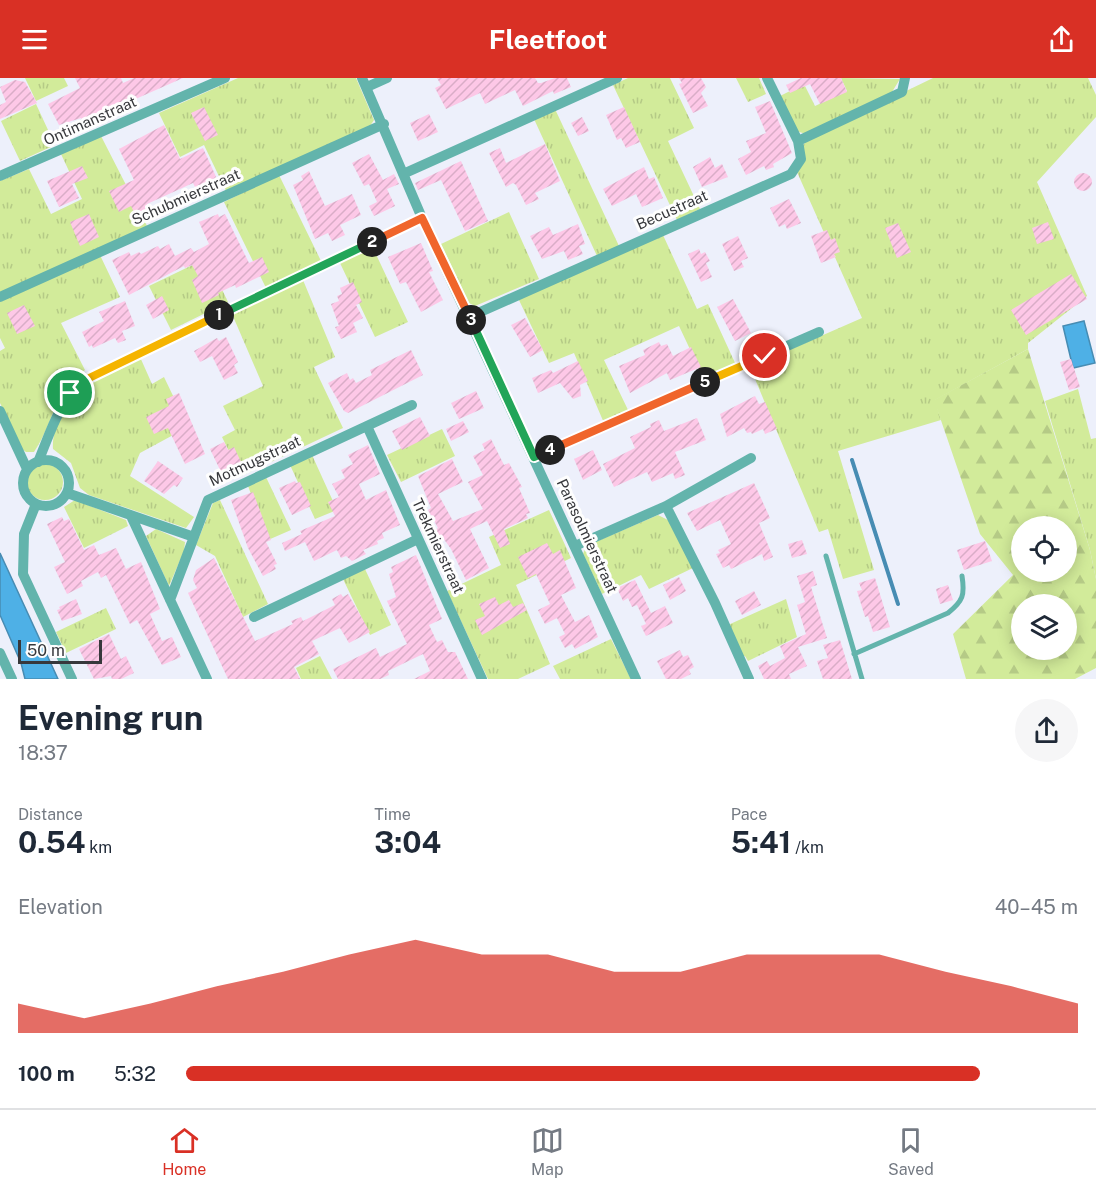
<!DOCTYPE html>
<meta charset="utf-8">
<style>
body{margin:0;font-family:"Public Sans",sans-serif;background:#f6f6f7;color:#1f2937;height:100vh;display:flex;flex-direction:column;font-size:22px;white-space:nowrap}
*{box-sizing:border-box;margin:0}
p{font-size:20px;color:#747a83}
.icon{flex:none;width:33px;height:33px;fill:none;stroke:currentColor;stroke-width:2;stroke-linecap:round;stroke-linejoin:round}
.map{position:relative;height:601px;overflow:hidden}
.drawer{display:flex;flex-direction:column;background:#fff;flex:1}
.drawer>*{flex:none}
.controls{position:absolute;left:1011px;top:438px;display:grid;gap:12px}
.controls a{display:grid;place-items:center;width:66px;height:66px;border-radius:50%;background:#fff;box-shadow:0 3px 15px #0003;font-size:30px}
.scale{position:absolute;left:18px;bottom:15px;width:84px;box-sizing:border-box;padding-left:6px;border:3px solid #37383c;border-top:0;font-size:16px;line-height:21px;white-space:nowrap;color:#37383c;-webkit-text-stroke:4px #fefefe;paint-order:stroke}
.pin{position:absolute;display:grid;place-items:center;width:51px;height:51px;color:#fff;margin:-26px;border:3px solid #fff;border-radius:50%;box-shadow:0 2px 6px #0007}
.km{position:absolute;width:30px;height:30px;margin:-15px;border-radius:50%;background:#222;color:#fff;font-size:16px;line-height:30px;text-align:center}
.round{display:grid;place-items:center;flex:none;width:63px;height:63px;border-radius:32px;background:#f6f6f7}
.head{display:flex;align-items:center;justify-content:space-between;height:102px;padding:0 18px}
h1{font-size:33px;font-weight:700;line-height:45px}
.figures{display:grid;grid-template-columns:repeat(3,1fr);gap:9px;height:102px;padding:6px 18px}
.figures div{display:grid;align-content:center}
.figures b{font-size:30px;font-weight:700}
.figures small{font-size:16px;font-weight:400}
.figures p{font-size:16px}
.chart{height:168px;padding:12px 18px}
.chart p{display:flex;justify-content:space-between}
.chart svg{width:100%;height:108px;margin-top:6px;fill:#d93025;opacity:.7}
ul{padding:0 18px;list-style:none;font-size:20px}
li{display:grid;grid-template-columns:96px 72px 1fr;align-items:center;height:45px}
li i{height:15px;border-radius:8px;background:#d93025}
header{display:flex;justify-content:space-between;align-items:center;height:78px;padding:0 18px;background:#d93025;color:#fff;font-size:27px;font-weight:700}
.dock{display:flex;justify-content:space-around;align-items:center;height:84px;border-top:2px solid #e0e1e3;background:#fff;font-size:16px;color:#747a83}
.dock a{display:grid;justify-items:center;gap:3px}
.dock .selected{color:#d93025}
.map>svg:first-child{display:block}
.grass{fill:url(#grass-tufts)}
.forest{fill:url(#forest-firs);fill-rule:evenodd}
.water{fill:#4eb0e6;stroke:#478cb3;stroke-width:1.5}
.lines{fill:none;stroke-linecap:round;stroke-linejoin:round}
.stream{stroke:#478cb3;stroke-width:4}
.building{fill:url(#building-hatch)}
.lane{stroke:#63b4ac;stroke-width:5}
.street{stroke:#63b4ac;stroke-width:10}
.split-1-casing{stroke:#fff;stroke-width:12}
.split-2-casing{stroke:#fff;stroke-width:12}
.split-3-casing{stroke:#fff;stroke-width:12}
.split-4-casing{stroke:#fff;stroke-width:12}
.split-5-casing{stroke:#fff;stroke-width:12}
.split-6-casing{stroke:#fff;stroke-width:12}
.split-1{stroke:#f5b400;stroke-width:8}
.split-2{stroke:#22a559;stroke-width:8}
.split-3{stroke:#f0652b;stroke-width:8}
.split-4{stroke:#22a559;stroke-width:8}
.split-5{stroke:#f0652b;stroke-width:8}
.split-6{stroke:#f5b400;stroke-width:8}
.labels{text-anchor:middle;stroke-width:6;stroke-linejoin:round;paint-order:stroke}
.street-label{font-size:15px;fill:#37383c;stroke:#fefefe}
</style>
<header><svg class="icon" aria-label="menu" viewBox="0 0 24 24"><path d="M4 6h16M4 12h16M4 18h16"/></svg>Fleetfoot<svg class="icon" aria-label="share" viewBox="0 0 24 24"><path d="M12 15V3M7 8l5-5 5 5M5 13v7h14v-7"/></svg></header>
<div class="map">
<svg width="1096" height="601" viewBox="0 0 1096 601">
<defs>
<pattern id="grass-tufts" width="24" height="20" patternUnits="userSpaceOnUse" patternTransform="scale(1.5)"><rect width="24" height="20" fill="#d2eb9a"/><path d="M3 7l-1-3M5 7V3M7 7l1-3M15 17l-1-3M17 17v-4M19 17l1-3" fill="none" stroke="#b5ca86"/></pattern>
<pattern id="forest-firs" width="22" height="20" patternUnits="userSpaceOnUse" patternTransform="scale(1.5)"><rect width="22" height="20" fill="#d2eb9a"/><path d="M5 1l3.5 6h-7zM16 11l3.5 6h-7z" fill="#b5ca86"/></pattern>
<pattern id="building-hatch" width="6" height="6" patternUnits="userSpaceOnUse" patternTransform="scale(1.5)"><rect width="6" height="6" fill="#fdc8e7"/><path d="M-1 1l2-2M0 6l6-6M5 7l2-2" fill="none" stroke="#d9adc7"/></pattern>
</defs>
<rect width="100%" height="100%" fill="#edf0fb"/>
<path class="grass" d="M25 0H64L68 8 36 23Z
M238 0H356L374 42 370 48 227 115 204 67 180 79 159 35Z
M628 0H670L694 50 668 63 700 131 677 142 613 7Z
M736 0H759L766 16 748 24Z
M841 0 900 1 892 14 806 56 796 53 780 18 804 6 815 28 847 13Z
M933 0H1088L1096 17V39L1037 104 1087 218 1028 265V271L935 322 941 342 838 373 874 492 843 501 828 451 819 454 750 289 862 240 797 94 803 67 809 60Z
M36 26 55 67 20 83 1 43Z
M555 31 619 168 597 178 534 41Z
M101 58 147 148 0 215V103L29 91 51 136 82 121 61 76Z
M279 97 322 185 267 212 224 124Z
M509 134 539 201 475 228 469 225 441 166Z
M663 157 697 231 708 226 736 287 704 301 679 248 604 282 629 334 604 345 574 275 549 285 518 220Z
M373 170 408 244 375 259 340 185Z
M99 175 120 219 61 245 85 292C54 312 53 347 34 374H26L22 371 0 325V273L5 270 0 260V221Z
M207 180 228 224 171 252 149 208Z
M303 202 335 279 314 289 343 350 241 398 222 359 235 352 223 328 263 308 232 236Z
M140 279 152 306 164 299 188 349 140 375 130 398 194 439 186 450 89 417 80 410 71 385 53 371C51 349 70 317 88 305 104 295 123 288 140 279Z
M1078 311 1091 361 1096 360V501L1090 472 1045 323Z
M442 351 455 378 401 404 387 377Z
M312 377 337 432 315 441 290 387Z
M27 404a18 18 0 1 1 36 0a18 18 0 1 1-36 0Z
M266 399 291 452 268 462 248 408Z
M75 422 126 442 128 448 84 470 64 429Z
M220 422 268 526 243 539 215 478 196 467 213 425Z
M549 432 571 480 516 507 550 586 518 601H488L447 513 501 487 489 459Z
M658 437 670 443 693 490 649 511 641 497 602 516 583 476 586 468Z
M156 451 185 464 184 473 169 508 146 458Z
M365 491 391 547 370 557 343 501Z
M786 521 797 559 748 583 745 578 742 579 728 547Z
M106 530 116 551 66 575 56 554Z
M611 561 631 601H560L553 588Z
M320 578 332 601H301L296 590Z"/>
<path class="forest" d="M1028 271 1090 472 1096 501V590L1075 601H966L953 556 1013 497 980 456 934 322ZM1022 448H1066V494H1022ZM1022 526H1066V572H1022Z"/>
<path class="water" d="M1084 243 1095 285 1073 290 1063 248Z
M0 475 58 601H25L21 585 0 537Z"/>
<g class="lines">
<path class="stream" d="M852 382 898 526"/>
</g>
<path class="building" d="M75 0H121L123 5 134 0H183L122 27 124 31 85 48 81 40 59 47 48 26 80 10Z
M437 0H535L538 5H541L555 0H567L571 9 554 16 553 13 523 28 515 12 485 26 480 15 446 31 435 10 441 7Z
M679 0H701L706 9 701 15 708 28 693 35 679 6 682 5Z
M801 0H841L847 14 820 26 810 6 790 15 786 7Z
M15 2 25 4 37 25 0 41V27L6 24 0 9Z
M770 23 792 75 773 86 774 89 766 92 764 88 746 97 738 81 751 74 746 63 766 55 755 29Z
M204 29 218 57 205 63 191 35Z
M624 29 640 64 626 70 621 60 617 62 606 37Z
M429 36 438 54 418 63 410 45Z
M582 39 589 53 578 58 571 45Z
M164 47 180 81 203 70 218 103 205 109H195L193 105 147 126 150 133 137 140 131 128 119 134 109 113 134 102 119 71Z
M545 66 560 103 535 115 539 121 526 127 516 107 513 105 506 109 489 75 500 70 506 85Z
M369 76 383 102 394 96 399 106 387 111 395 128 374 138 369 128 377 124 369 106 364 108 352 85Z
M710 79 715 90 722 86 728 99 702 109 693 89Z
M461 83 488 143 465 153 441 102 418 112 415 105Z
M82 88 88 100 72 106 79 120 59 129 47 103Z
M644 89 649 101 654 99 663 120 642 129 636 116 612 128 603 111Z
M309 93 325 128 352 116 361 137 340 147 345 157 332 163 328 155 315 161 293 107 303 102 301 98Z
M1074 104a9 9 0 1 1 18 0a9 9 0 1 1-18 0Z
M789 121 801 145 787 151 785 146 779 149 770 130Z
M89 136 99 159 80 168 70 144Z
M218 136 219 139 225 136 249 185 262 179 269 194 236 210 235 207 218 215 219 217 202 225 192 202 198 198 192 187 185 190 184 188 129 217 112 182 129 174 131 178 139 174 141 176 158 168 160 171 169 166 175 178 191 170 194 174 209 166 199 144Z
M1048 144 1054 161 1037 166 1032 150Z
M898 145 911 174 897 180 885 150Z
M578 146 585 166 579 168 583 176 568 182 564 173 542 181 530 158 549 149 553 157Z
M827 152 831 162 835 160 840 174 834 176 836 179 821 185 811 158Z
M738 158 748 180 741 183 744 189 734 193 722 166Z
M421 165 433 193 429 194 443 222 421 234 406 204 400 206 388 179Z
M699 171 701 176 705 174 710 183 706 185 712 199 701 204 688 176Z
M1071 196 1087 221 1026 257 1011 232Z
M353 204 362 224 356 227 363 240 353 245 357 254 341 261 335 249 339 248 331 226 339 223 337 218 342 216 340 210Z
M162 218 169 232 153 241 146 227Z
M733 221 751 255 735 263 717 229Z
M125 223 135 248 122 253 126 262 118 265 115 260 93 270 92 267 89 269 82 254 104 243 99 234Z
M24 227 35 248 17 256 7 235Z
M525 240 543 272 530 279 511 247Z
M226 259 238 284 234 287 238 295 224 302 212 278 200 284 194 273 217 260 219 263Z
M659 264 661 268 667 266 673 278 691 269 701 289 670 302 667 295 630 315 619 288 645 277 643 272Z
M411 272 423 297 348 335 344 333 328 305 347 295 350 302 353 300 356 305 372 297 370 292Z
M1071 281 1080 309 1069 312 1060 284Z
M578 283 588 303 580 307 581 318 573 321 560 305 538 315 532 300 551 292 553 295Z
M476 313 484 330 459 341 451 325Z
M179 315 205 376 185 386 168 350 154 356 146 339 169 328 166 321Z
M755 318 759 326 765 324 777 351 765 356 763 351 752 356 751 354 747 355 744 350 727 359 720 336Z
M420 339 430 358 402 372 392 353Z
M697 340 706 362 675 374 685 397 675 401 673 395 652 404 647 394 614 409 603 386 635 370 630 359 651 349 650 346 659 342 664 353Z
M463 343 469 354 451 363 446 351Z
M491 361 504 387 509 385 522 409 519 410 530 435 526 436 528 440 504 451 510 466 500 470 487 443 470 451 489 490 466 502 451 471 443 460 440 461 435 452 438 450 428 432 431 430 418 398 452 381 463 404 438 416 453 443 483 431 468 404 483 397 473 378 485 372 482 366Z
M224 364 228 372 234 369 241 384 221 394 210 371Z
M368 367 380 396 359 406 366 422 386 412 400 447 382 455 384 460 377 463 378 466 363 472 366 476 352 483 346 478 341 480 337 472 314 483 305 464 285 473 282 465 302 456 300 453 335 438 328 424 339 419 332 406 345 400 341 392 353 386 348 377Z
M593 372 602 392 583 402 574 381Z
M158 383 183 400 177 409 174 407 164 416 144 403Z
M295 403 296 405 300 404 311 428 292 437 279 410Z
M754 405 770 440 759 445 773 479 764 483 762 476 731 491 729 487 723 490 716 476 720 475 718 472 731 466 720 442 697 453 687 435Z
M253 414 271 462 266 464 277 486 274 487 276 491 263 498 248 470 231 422Z
M62 439 64 443 69 441 84 472 94 467 99 477 116 470 126 491 141 484 160 531 150 536 162 563 172 559 181 579 162 587 137 542 130 546 106 497 101 500 98 494 81 503 83 508 67 516 54 489 65 484 47 446Z
M802 462 807 476 792 480 788 466Z
M985 463 992 483 964 492 957 472Z
M547 465 553 476 560 472 576 510 561 517 575 544 589 537 598 559 575 571 572 566 565 570 559 559 565 556 557 540 545 546 538 532 550 526 536 496 528 500 518 479Z
M416 477 442 541 429 547 437 564 442 562 448 574H455L468 601H414L430 593 423 576 388 593 389 597 380 601H338L333 591 376 570 380 579 407 566 387 523 396 519 389 496 393 494 391 489Z
M214 480 255 563 293 546 291 543 301 539 303 543 335 527 332 521 341 516 343 519 348 516 370 554 349 565 340 550 312 563 319 576 294 589 300 601H228L188 515 197 510 193 502 196 492Z
M813 493 817 507 811 509 827 560 798 569 807 588 789 596 791 601H764L758 588 767 583 770 588 785 580 780 568 806 556 797 527 805 524 797 498Z
M679 499 686 513 670 522 663 507Z
M875 500 890 549 873 554 868 538 865 539 857 513 862 512 859 505Z
M635 502 651 535 665 528 673 545 646 558 641 548 646 546 637 527 632 529 628 520 623 523 617 510Z
M948 507 953 522 940 526 936 511Z
M754 513 761 527 742 537 735 523Z
M495 519 499 527 509 522 513 529 523 525 527 532 482 557 475 542 485 538 479 526Z
M76 521 82 536 62 543 57 532 60 531 59 529Z
M109 556 121 581 126 578 134 595 121 601H112L111 598 94 601 79 571Z
M840 562 852 601H823L817 583 828 580 823 567Z
M680 572 683 579 688 577 694 589 689 592 691 596 681 601H666L657 583Z"/>
<g class="lines">
<path class="lane" d="M826 478 862 601
M854 576 948 535C963 523 965 517 962 498"/>
<path class="street" d="M362 0 422 140 636 601
M367 9 387 0
M798 63 902 14 905 0
M403 96 617 0
M0 98 225 0
M0 219 384 46
M469 239 791 96 801 81 798 63 767 0
M0 333 27 391
M367 348 482 601
M534 379 819 254
M23 405a23 23 0 1 1 46 0a23 23 0 1 1-46 0Z
M38 384C51 353 58 326 83 303L422 140
M67 415 194 459
M36 426 24 456 23 496 72 601
M666 428 715 525 749 601
M131 438 207 601
M575 468 666 428 751 380
M170 522 208 422 412 327
M254 539 418 461
M0 575 12 601"/>
</g>
<g class="lines">
<defs>
<path id="split-1" d="M70 315 83 303 219 237"/>
<path id="split-2" d="M219 237 372 164"/>
<path id="split-3" d="M372 164 422 140 471 242"/>
<path id="split-4" d="M471 242 534 379 550 372"/>
<path id="split-5" d="M550 372 705 304"/>
<path id="split-6" d="M705 304 765 278"/>
</defs>
<use href="#split-1" class="split-1-casing"/>
<use href="#split-2" class="split-2-casing"/>
<use href="#split-3" class="split-3-casing"/>
<use href="#split-4" class="split-4-casing"/>
<use href="#split-5" class="split-5-casing"/>
<use href="#split-6" class="split-6-casing"/>
<use href="#split-1" class="split-1"/>
<use href="#split-2" class="split-2"/>
<use href="#split-3" class="split-3"/>
<use href="#split-4" class="split-4"/>
<use href="#split-5" class="split-5"/>
<use href="#split-6" class="split-6"/>
</g>
<g class="labels">
<g class="street-label">
<text transform="translate(90 43) rotate(-24)" y="5">Ontimanstraat</text>
<text transform="translate(186 119) rotate(-24)" y="5">Schubmierstraat</text>
<text transform="translate(672 132) rotate(-24)" y="5">Becustraat</text>
<text transform="translate(255 383) rotate(-25)" y="5">Motmugstraat</text>
<text transform="translate(587 458) rotate(65)" y="5">Parasolmierstraat</text>
<text transform="translate(438 468) rotate(65)" y="5">Trekmierstraat</text>
</g>
</g>
</svg>
<div class="controls">
<a><svg class="icon" aria-label="locate" viewBox="0 0 24 24"><circle cx="12" cy="12" r="6"/><path d="M12 2v4M12 18v4M2 12h4M18 12h4"/></svg></a>
<a><svg class="icon" aria-label="layers" viewBox="0 0 24 24"><path d="M12 4l9 5-9 5-9-5zM3 14l9 5 9-5"/></svg></a>
</div>
<div class="scale">50 m</div>
<div class="pin" style="left:70px;top:315px;background:#1e9e55"><svg class="icon" aria-label="arrive" viewBox="0 0 24 24"><path d="M6 21V4h12l-3 4 3 4H6"/></svg></div>
<div class="pin" style="left:765px;top:278px;background:#d93025"><svg class="icon" aria-label="check" viewBox="0 0 24 24"><path d="M5 12l5 5 9-10"/></svg></div>
<b class="km" style="left:219px;top:237px">1</b>
<b class="km" style="left:372px;top:164px">2</b>
<b class="km" style="left:471px;top:242px">3</b>
<b class="km" style="left:550px;top:372px">4</b>
<b class="km" style="left:705px;top:304px">5</b>
</div>
<section class="drawer">
<div class="head"><div><h1>Evening run</h1><p>18:37</p></div><a class="round"><svg class="icon" aria-label="share" viewBox="0 0 24 24"><path d="M12 15V3M7 8l5-5 5 5M5 13v7h14v-7"/></svg></a></div>
<div class="figures">
<div><p>Distance</p><b>0.54<small> km</small></b></div>
<div><p>Time</p><b>3:04</b></div>
<div><p>Pace</p><b>5:41<small> /km</small></b></div>
</div>
<div class="chart"><p><span>Elevation</span>40–45 m</p>
<svg viewBox="0 0 160 44" preserveAspectRatio="none"><path d="M0 44V32L10 38L20 32L30 25L40 19L50 12L60 6L70 12L80 12L90 19L100 19L110 12L120 12L130 12L140 19L150 25L160 32V44z"/></svg>
</div>
<ul>
<li><b>100 m</b>5:32<i style="width:89%"></i></li>
</ul>
</section>
<nav class="dock">
<a class="selected"><svg class="icon" aria-label="home" viewBox="0 0 24 24"><path d="M3 11l9-7 9 7M6 9v11h12V9"/></svg>Home</a>
<a><svg class="icon" aria-label="map" viewBox="0 0 24 24"><path d="M3 6l6-2 6 2 6-2v14l-6 2-6-2-6 2zM9 4v14M15 6v14"/></svg>Map</a>
<a><svg class="icon" aria-label="saved" viewBox="0 0 24 24"><path d="M7 4h10v16l-5-4-5 4z"/></svg>Saved</a>
</nav>
